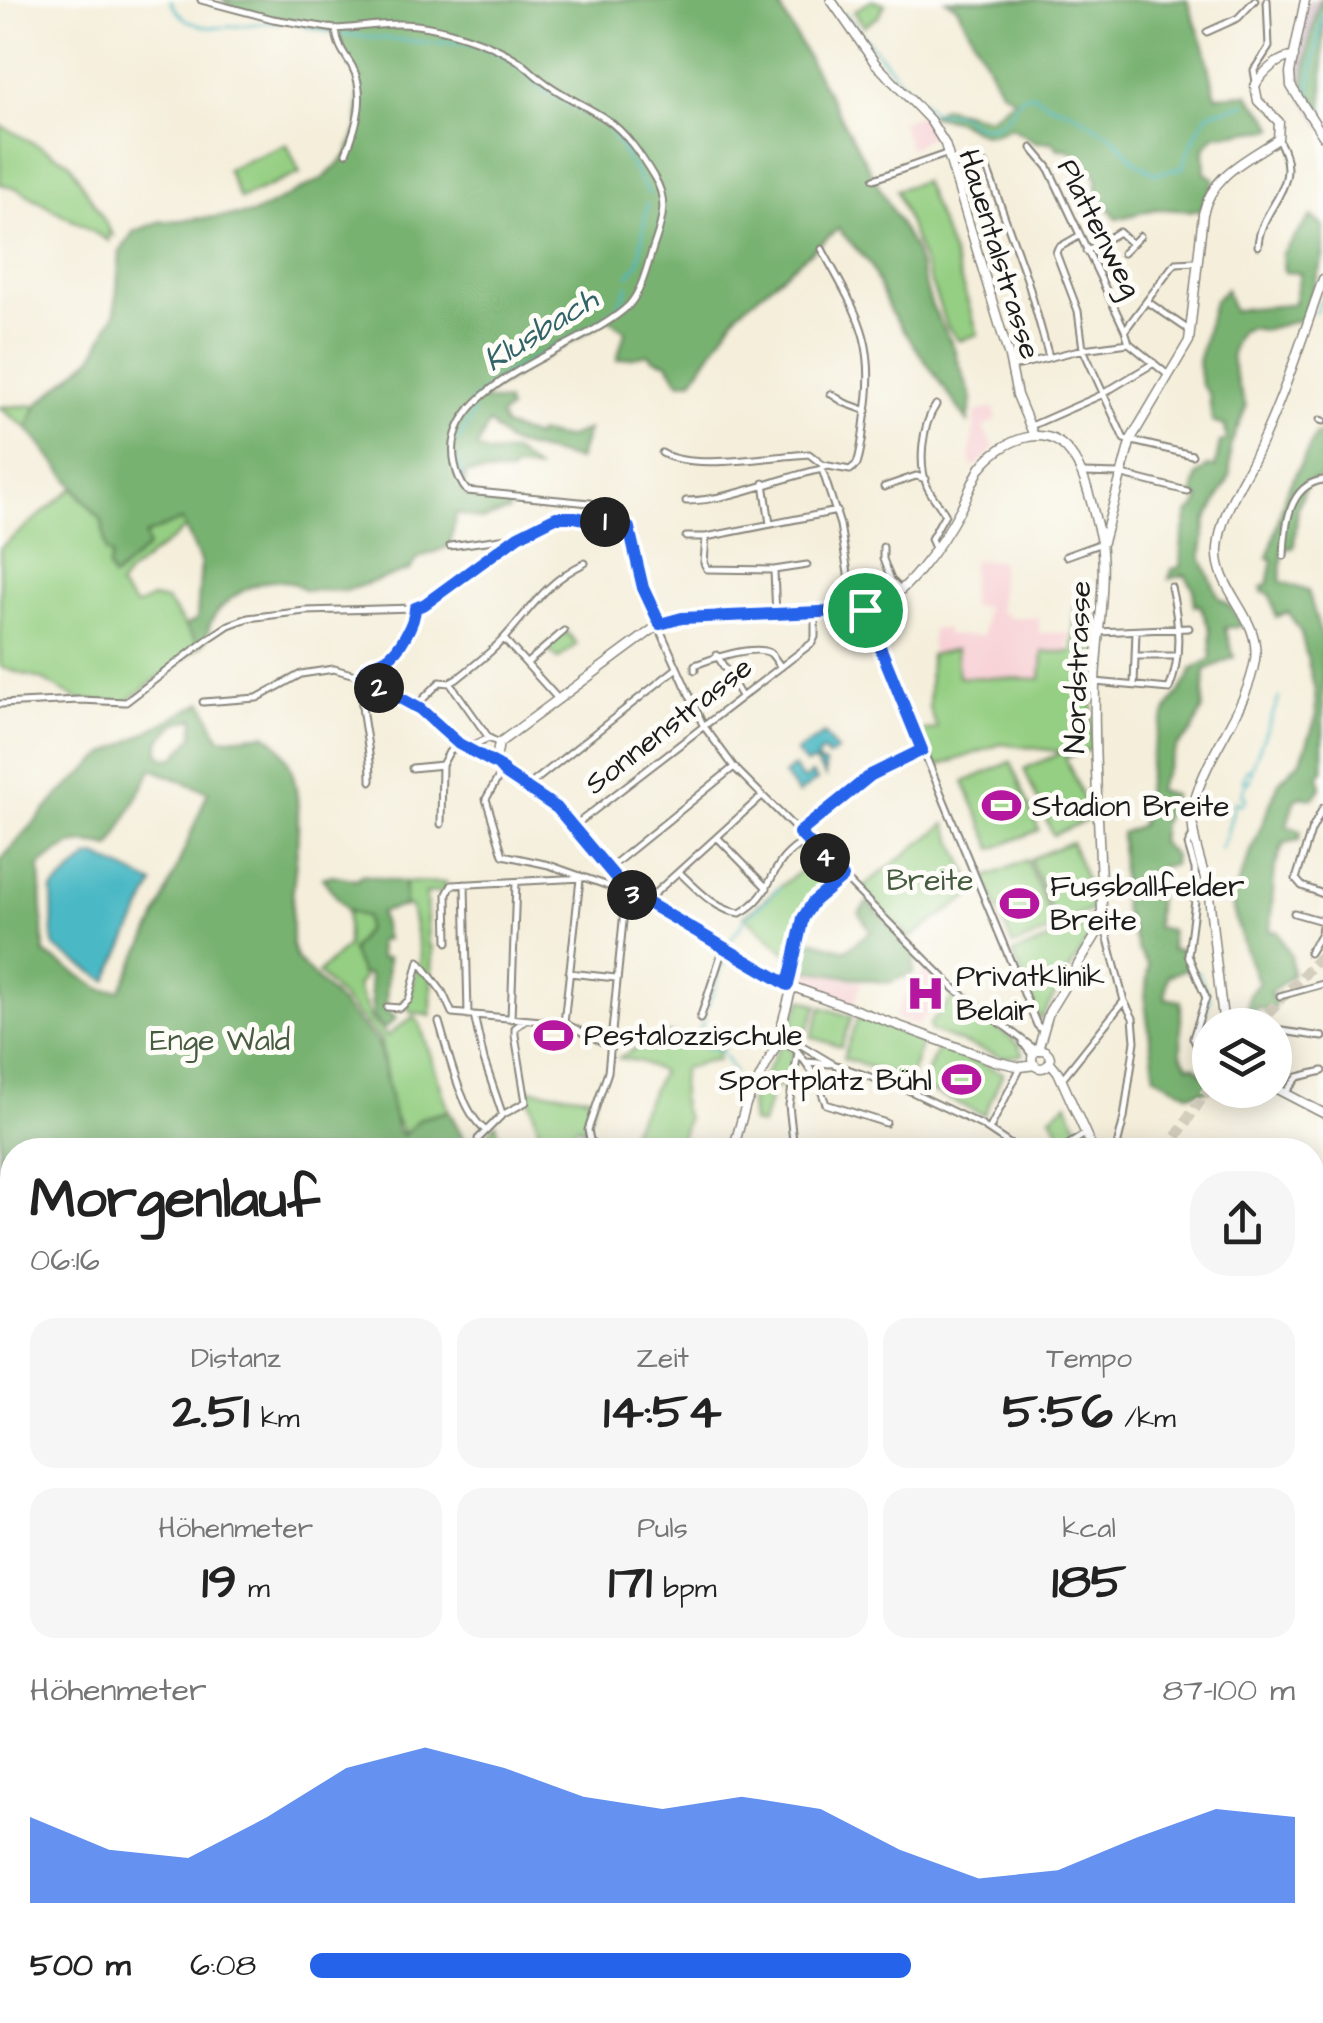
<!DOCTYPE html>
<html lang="de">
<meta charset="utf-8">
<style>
body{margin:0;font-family:"Architects Daughter",sans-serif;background:#f6f6f6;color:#222;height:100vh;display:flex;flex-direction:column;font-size:38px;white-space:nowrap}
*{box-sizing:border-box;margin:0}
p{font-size:32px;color:#767676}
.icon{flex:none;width:55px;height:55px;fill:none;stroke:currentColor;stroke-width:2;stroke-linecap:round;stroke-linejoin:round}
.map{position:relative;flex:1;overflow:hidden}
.panel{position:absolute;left:0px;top:1138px;width:1325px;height:888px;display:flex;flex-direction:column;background:#fff;border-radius:40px 40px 0 0;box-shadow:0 5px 25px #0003}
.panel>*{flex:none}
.tools{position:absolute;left:1192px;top:1008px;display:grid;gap:20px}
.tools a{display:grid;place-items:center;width:100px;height:100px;border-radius:50%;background:#fff;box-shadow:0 5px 25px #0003;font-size:50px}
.pin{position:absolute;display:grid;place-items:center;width:85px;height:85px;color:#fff;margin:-42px;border:5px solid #fff;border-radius:50%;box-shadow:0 2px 10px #0007}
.km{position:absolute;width:50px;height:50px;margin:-25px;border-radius:50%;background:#222;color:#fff;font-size:28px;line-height:50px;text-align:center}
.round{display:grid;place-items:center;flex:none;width:105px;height:105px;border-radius:40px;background:#f6f6f6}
.overview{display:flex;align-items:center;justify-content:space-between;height:170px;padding:0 30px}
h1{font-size:55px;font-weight:800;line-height:75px}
.figures{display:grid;grid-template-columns:repeat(3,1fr);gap:15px;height:170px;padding:10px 30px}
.figures div{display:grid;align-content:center;border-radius:25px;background:#f6f6f6;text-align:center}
.figures b{font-size:50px;font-weight:800}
.figures small{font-size:28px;font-weight:400}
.figures p{font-size:28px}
.chart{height:280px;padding:20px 30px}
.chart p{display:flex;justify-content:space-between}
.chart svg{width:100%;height:180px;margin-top:10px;fill:#2563eb;opacity:.7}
ul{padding:0 30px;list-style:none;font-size:32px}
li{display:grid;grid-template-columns:160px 120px 1fr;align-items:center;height:75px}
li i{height:25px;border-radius:12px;background:#2563eb}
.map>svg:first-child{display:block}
.built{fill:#f7cfd4}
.industrial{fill:#d2bdc8}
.green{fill:#95cf83;stroke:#587650;stroke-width:2.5}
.forest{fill:#78b271;stroke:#4a6746;stroke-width:2.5;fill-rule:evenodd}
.water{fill:#4cb9c5;stroke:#346a70;stroke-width:2.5}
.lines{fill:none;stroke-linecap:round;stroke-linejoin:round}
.stream{stroke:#4cb9c5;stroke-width:2.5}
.highway-tunnel{stroke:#d4cebe;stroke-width:11;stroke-dasharray:11 5.5;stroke-linecap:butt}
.street-casing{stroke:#88857b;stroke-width:9}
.secondary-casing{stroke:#88857b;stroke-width:11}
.primary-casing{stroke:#88857b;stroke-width:12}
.street{stroke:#fff;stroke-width:5}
.secondary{stroke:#fff;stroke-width:8}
.primary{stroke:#fff;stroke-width:9}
.rail-casing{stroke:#1c1c1c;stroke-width:6}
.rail{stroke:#fdfcf7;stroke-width:2.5;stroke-dasharray:8;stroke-linecap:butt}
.route-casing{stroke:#fff;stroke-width:20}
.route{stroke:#2563eb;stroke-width:12}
.labels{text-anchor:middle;stroke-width:10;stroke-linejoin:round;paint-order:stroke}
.street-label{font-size:30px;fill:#1c1c1c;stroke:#fdfcf7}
.poi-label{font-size:30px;fill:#1c1c1c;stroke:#fdfcf7;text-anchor:start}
.park-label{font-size:30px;fill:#465b40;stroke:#fdfcf7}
.water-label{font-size:32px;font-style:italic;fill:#326368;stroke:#fdfcf7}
</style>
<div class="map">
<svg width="1323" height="2023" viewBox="0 0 1323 2023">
<rect width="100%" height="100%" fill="#fdfcf7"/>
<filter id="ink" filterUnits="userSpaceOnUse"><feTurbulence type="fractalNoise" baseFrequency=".01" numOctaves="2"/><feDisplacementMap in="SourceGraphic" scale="20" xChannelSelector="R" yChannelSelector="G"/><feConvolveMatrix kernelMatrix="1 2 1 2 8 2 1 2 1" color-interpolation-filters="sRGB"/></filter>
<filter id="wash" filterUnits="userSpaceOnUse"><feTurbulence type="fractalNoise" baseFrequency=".0048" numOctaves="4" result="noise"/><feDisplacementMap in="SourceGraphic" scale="40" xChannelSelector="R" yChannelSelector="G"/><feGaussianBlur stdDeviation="2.25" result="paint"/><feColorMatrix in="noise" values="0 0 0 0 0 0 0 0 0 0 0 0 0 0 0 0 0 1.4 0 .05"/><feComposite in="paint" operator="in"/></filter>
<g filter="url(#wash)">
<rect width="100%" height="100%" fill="#f4eeda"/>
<path class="built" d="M920 115 935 134 910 148 900 122Z
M994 408 997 419 983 428 995 449 972 469 970 456 976 412Z
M972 560 1001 561 999 613H1006L1007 617 1039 618V633H1068L1069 659 1051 692 950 690 931 664 932 629H946V635L983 636 985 607 970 606Z
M928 967 950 988 917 1026 895 1018 903 998Z
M804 970 862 982 854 1004 800 985Z
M0 1477 12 1481V1535L0 1522Z"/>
<path class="industrial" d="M1308 0H1319L1302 88 1323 115V128L1295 88V67Z
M1323 1732V1791L1314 1792 1313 1806 1312 1733Z"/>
<path class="green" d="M871 0 885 4 878 17 864 26 854 11Z
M0 125 69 162 113 235 109 233V241L16 188 0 184Z
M287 144 300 173 240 199 227 169Z
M923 181 951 250 978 334 959 341 947 326 896 190Z
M37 405 27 428 0 408V407Z
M73 488 102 521 106 552 182 519 186 528 129 573 119 587 136 606 152 598 167 601 200 646 126 702 79 700 43 680 0 667V548Z
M1075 607 1097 608 1091 749 1070 757 1064 754 1092 818 1053 835 1024 769 1063 752 1001 744 936 767 919 732 937 728 929 708 930 655 956 649 958 677 1041 679 1043 652H1073Z
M566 631 577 644 558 659 545 648Z
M1011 762 1039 830 993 849 964 782Z
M946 824 976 892 910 938 861 888Z
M1071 842 1097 908 1057 924 1030 859Z
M817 857 832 872 833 879 805 904 807 907 791 957 744 916Z
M1027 860 1056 929 1013 946 985 878Z
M405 882 446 883 444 892 426 893 428 946 432 947 431 1016 411 1012 406 1005 421 958 411 907 405 906Z
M347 911 366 917V930L351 951 363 978 357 986 371 1019 387 1036 414 1016 420 1024 449 1111 421 1118 404 1135 393 1114 380 1039 318 973 347 946Z
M1090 923 1095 927 1092 933 1040 1020 1013 954Z
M955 995 1018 1044 1023 1055 1003 1058 931 1031 929 1025Z
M802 999 818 1005 807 1031 791 1025Z
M822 1007 852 1017 841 1047 811 1037Z
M858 1017 923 1040 909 1081 843 1058Z
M662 1034H672L724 1045 718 1051V1061C701 1059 697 1067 684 1068 680 1081 679 1107 687 1118L678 1150H623C633 1122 650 1099 661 1072L641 1062 619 1058Z
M781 1044H785L794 1052 790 1089 773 1086 762 1125 752 1123 750 1102Z
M939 1045 1003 1073 984 1115 921 1087Z
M527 1089 596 1097 586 1128 583 1130 578 1125 561 1146 540 1134Z
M1067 1103 1081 1134 1066 1142 1051 1116Z
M496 1124 504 1150H482L477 1146Z
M1323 1791V1836L1313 1834 1314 1792Z
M1323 1901V1949L1320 1951 1313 1939V1907Z"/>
<path class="forest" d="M223 0H776L915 252 931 304 953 346 972 399 968 422 890 311 870 264 838 229 738 312 693 380 679 382 668 363 653 359 649 354 617 360 625 331 609 318C566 346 521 369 480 400L506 402 509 410 500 416 504 426 535 437 539 433 566 438 588 430 578 460 508 443 489 423 477 448 489 454 514 452 537 470 515 468 510 473H466L464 493 484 502 508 504 509 511 482 520 456 513 450 546 418 558 410 570 345 591 304 590C277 567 230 591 213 618 206 628 211 637 200 646L185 626 197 619 201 564 182 520 145 535 148 547 113 578 108 568 112 555 106 552 102 521 27 428 37 405 93 357 115 313 120 252 133 232 158 222 253 214 325 177 347 155 359 126V78L345 56 337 32 229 7Z
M946 0H1187L1205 49 1216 96 1248 94C1255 106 1272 116 1274 129L1215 135 1204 148 1205 173 1215 179 1200 211 1155 209 1117 219 1097 192V178L1084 159 1066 149H1058L1053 142H1036L1010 127C980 143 979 129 955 120 948 118 938 118 930 115L943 107 989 118 1014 99 1001 90 957 7Z
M1319 0H1323V111L1304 85 1308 49Z
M1311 216 1323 226V257L1304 319 1263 330 1250 328 1241 331C1221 357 1238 379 1246 407L1230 447V476L1207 520 1201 557 1219 598 1229 605 1242 625 1225 628 1234 657 1205 670 1203 708 1192 732 1177 746 1157 790 1173 795 1162 823 1160 842 1174 856 1173 865 1159 867 1156 927 1171 930V949L1183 950 1189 968 1168 976 1165 998 1181 1001V1054L1189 1066 1194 1065 1210 1080V1089L1189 1094 1155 1076 1145 1001 1148 966 1139 951 1123 908 1121 833 1141 825C1147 785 1149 745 1168 709 1176 694 1187 686 1192 669L1211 659 1210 630 1200 605 1194 606V589L1185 575 1169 579 1172 569 1181 567V546L1188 513 1195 508 1200 498 1193 495 1197 475 1208 466 1215 468 1220 442 1227 440 1225 426 1212 422 1209 394 1201 384 1198 362 1214 301 1226 289 1233 311C1254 305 1274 309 1294 303L1300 273 1284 272 1282 254Z
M1316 434 1323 435 1322 477 1307 482 1298 507 1294 547 1283 550 1280 581 1308 591 1323 642V770L1319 775 1321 788 1314 798 1300 796 1294 801 1287 826 1301 831 1299 840 1284 843 1275 866 1270 931H1277L1291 956 1292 975 1270 993 1271 997 1279 995 1272 1013 1256 1007 1253 1025H1245L1249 994 1259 983C1252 971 1231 911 1232 899L1279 782 1301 760 1316 718 1315 691 1301 633 1288 612 1276 617 1270 594 1262 592V587L1268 585 1273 559 1268 558 1286 492Z
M203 702 220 739 265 734C311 762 297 846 293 890 291 908 292 926 292 945L297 959 378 1042 397 1130 403 1136 421 1118 449 1111 464 1139 476 1143 482 1150H12V1481L0 1477V861L59 795 104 755ZM195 718 193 737 174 758H166L159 753V742L176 723ZM152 769 208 792 153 926 120 990H103L44 953 40 866C66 843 78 839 111 847Z
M332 875 358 880 361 875C377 876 389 881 404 882L405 906 380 912 386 940 378 941 380 958H388L386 1008 396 1019 384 1029 373 1017 369 975 361 974 351 951 366 929V917L347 910 322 878Z
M868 902 914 948V973L888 983 804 970 808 939 846 950 871 931 859 913Z
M0 1602 12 1603V2012L264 2013 263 2023H0Z
M1323 1642V1721L1312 1723V1643Z"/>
<path class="water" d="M824 734 837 751 828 757 823 751 817 756 818 762 825 764V776L815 762 805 764 796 752Z
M793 767 803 780 812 774 817 780 798 794 784 775Z
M97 856 154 884 107 981 55 948 53 943 52 890 89 857Z
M1323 1568V1641L1313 1642V1569Z
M933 2013H999L1001 2023H936Z"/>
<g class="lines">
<path class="stream" d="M170 0C192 45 241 21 281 22
M1323 11 1309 91 1311 99 1323 113
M845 13 905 86 933 112C943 115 950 111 959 114 968 117 964 120 973 124 995 134 1012 115 1019 98L1032 94 1051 105 1071 111 1113 137 1136 162 1156 174 1182 168C1187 156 1201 114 1215 111 1231 108 1228 110 1246 103
M303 26 333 33
M341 34 431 43 467 42 499 53 522 68 546 92 606 124 649 194
M628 276 639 262 647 204
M1315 313 1323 297
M469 405 496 380 602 320 619 306 629 285
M458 441 474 412
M458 459 463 480
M1223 548 1227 524
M1247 781 1249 782 1252 771
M1220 849 1226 837 1235 802 1242 805 1246 797 1241 795 1247 781 1243 780 1247 769 1251 770 1279 698
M728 944 745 919 780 888
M1197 971 1210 999 1201 1023
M707 1008 725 958
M699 1037 704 1015
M698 1041 704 1047 722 1051 734 1072
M735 1077 736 1110
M735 1113 736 1119"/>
</g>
</g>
<g filter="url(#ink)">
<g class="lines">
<path class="highway-tunnel" d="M1257 1025 1323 954
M1167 1150 1210 1086
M1312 1931 1323 1944"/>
<defs>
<path id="street" d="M201 0 273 19 335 29
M1207 32 1238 18 1255 0
M1256 82 1254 70 1269 47 1267 0
M1032 148 1048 167 1125 330
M346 153C357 126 367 94 352 66 344 53 337 45 336 29 356 28 376 24 396 24 434 23 502 44 530 70 553 92 580 102 606 119 626 132 642 157 654 177 668 199 663 219 655 242 648 261 643 290 629 305 584 350 437 382 455 464 457 474 460 483 467 491L590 503 614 513 631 532 643 588 660 624
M951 164 975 160 986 165 1027 279 1049 357
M874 179 946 154
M1079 236 1058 248 1056 253 1078 311 1083 349 1124 439 1192 455
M1258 246C1260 204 1306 188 1278 139
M822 249C857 314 878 341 865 418 863 433 862 449 857 464L850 470 823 465 822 469 840 525 854 610
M1086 251 1119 232 1132 244
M1123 253 1140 236
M1148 302 1189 330
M1129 343 1168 375
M1012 367 1083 349 1129 343 1125 330 1172 267 1176 263 1196 262
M831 394 845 403 867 411
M1320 420 1323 421
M1031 426 1099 396 1154 363
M662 453C691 471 771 456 809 454L823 465
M1083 473 1119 474 1187 491
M764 483 770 524
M884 487 916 476 926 479
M686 501C728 501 779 478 822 469
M686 537H706L837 511
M706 537 704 563 707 569 774 570 807 565
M450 546 515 537
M883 547V559L891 580 901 590
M935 548 931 539 945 514C940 505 931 496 927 486 918 463 922 425 936 405
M1066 556 1099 544
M1284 556C1285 527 1288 485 1323 480
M774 572 776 614
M865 610 1037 1025 1044 1032
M658 625 703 725 734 767 955 989 1036 1050
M1098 632 1189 628
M504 639 559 700
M717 655 741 696
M1135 656H1176
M527 663 564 631
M695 670V665C710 659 755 644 770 653 773 655 779 665 781 667
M1095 682 1169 689C1182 657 1179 620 1171 587
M450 683 489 738 499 743
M1134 685 1136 631
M203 702 257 698 301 674 334 669 362 677 389 695 416 706 459 744 498 765
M0 704 79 700 126 702 208 639 229 625 248 618 305 611 415 608 547 520 575 517 626 527
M416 706 440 682 450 683 457 679C473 666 491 653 505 637 532 607 547 581 585 563
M412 768 442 765
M502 771 486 799 503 855 549 865 614 888 620 885
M371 781C372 744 355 706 364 670L393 653 415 617V608
M527 787 677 668
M1323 808 1311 831 1296 879 1302 886 1323 894
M441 824 442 765 449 752 458 746 469 747 489 738
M574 826 812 643 815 637V612
M799 833 871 775 922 750
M717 837 767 888
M1192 837 1188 845 1195 869 1196 893 1188 955 1206 998 1193 1038 1199 1050 1210 1053
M608 869 734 767
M679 872C696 888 716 911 740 913 778 893 765 862 806 841
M465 884 468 1015
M644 903 762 796
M1294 913 1322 921
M1099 929 1107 935 1124 1001 1133 1018 1135 1041 1124 1118 1116 1150
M448 942 447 894 452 885 583 878
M1309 953 1321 933 1323 918
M569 973 616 978
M788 985 803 918 813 902 843 877
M1280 996 1323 984
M387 1007 400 1008 409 1000 419 961 443 993 452 1013 564 1023 610 1046
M474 1015 484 1060 502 1113
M511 1019 516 882
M700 1019 723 949
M439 1022C448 1051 461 1112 485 1130
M564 1023 580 879
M1275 1030 1323 1037
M779 1037 791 1039 833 1064 908 1090 981 1125 1017 1149
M782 1038 798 1052 789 1105 794 1150
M1023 1043 1032 1055
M798 1052 816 1077 826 1104 886 1123
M807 1062 830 1064
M1061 1080 1124 1001
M1285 1093 1298 1077 1323 1071
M989 1130 1021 1067
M478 1139 502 1115 526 1102 515 1035V1028L523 1022
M602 1150 590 1140 588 1130 608 1072 626 891
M1060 1150 1085 1134
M1312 1176 1323 1177
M1312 1324H1323
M0 1500H12
M1312 1954 1323 1967
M386 2012 393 2023
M436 2012 455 2023
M515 2012 518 2023
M547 2012 549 2023
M647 2012H656
M916 2012 920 2018
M1049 2012 1051 2023
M1114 2012 1116 2023
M1174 2012 1177 2023
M1288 2012 1289 2023
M333 2023 343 2018 341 2012
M637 2023 640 2012
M692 2023 702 2020 713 2023
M1214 2023 1216 2012"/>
<path id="secondary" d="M831 0 875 63 930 120 945 144 1009 357 1017 395 1034 436
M1305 0 1290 73 1291 86 1323 136
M1103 542 1131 439 1189 341 1203 214C1212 174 1247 160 1278 139L1279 122 1258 101 1255 86C1261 74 1279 56 1294 57
M1224 1025C1218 982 1214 939 1209 896 1204 863 1186 835 1195 800 1208 751 1247 710 1255 660 1261 616 1215 591 1218 548 1221 511 1243 482 1258 450 1284 396 1303 335 1323 279
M1032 1059a9 9 0 1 1 18 0a9 9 0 1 1-18 0Z
M1050 1062 1058 1072 1093 1150
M1035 1065 1021 1067 995 1061 788 985 644 903 620 885 563 813 502 771 496 759 499 743 660 624 681 619 865 610C902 605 944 540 961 508 968 495 973 480 981 467 991 454 1008 442 1024 438 1079 423 1089 497 1099 533 1109 571 1096 641 1095 684 1093 760 1100 835 1102 911L1096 935 1049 1012 1038 1050
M1275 1088 1323 1113
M733 1150 746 1104 776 1046 792 987
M1312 1214 1323 1198
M1312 1512V1544
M300 2012 320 2023
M603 2012 605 2023
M853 2023V2012"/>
<path id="primary" d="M0 1526 12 1539
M1312 1551 1323 1554
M0 1577 12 1584
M1312 1723 1323 1721
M1275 2012 1277 2023
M297 2023 299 2012
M829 2023 835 2012"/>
</defs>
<use href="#street" class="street-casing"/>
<use href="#secondary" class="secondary-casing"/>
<use href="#primary" class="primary-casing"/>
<use href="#street" class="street"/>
<use href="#secondary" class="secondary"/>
<use href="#primary" class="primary"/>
<defs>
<path id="rail" d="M1312 1248 1323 1230
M1312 1274 1323 1254
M0 1560 12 1566
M893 2012 896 2023
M282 2023 283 2012
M766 2023 767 2012"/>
</defs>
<use href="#rail" class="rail-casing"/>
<use href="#rail" class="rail"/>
</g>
</g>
<g class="lines" filter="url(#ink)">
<defs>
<path id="route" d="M556 517H575L629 528 643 588 660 624 682 618 865 610 922 750 871 775 799 833 843 877 813 902 803 918 788 985 626 890 557 808 506 774 498 765 459 744 420 709 362 677C367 663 376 665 387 658 400 650 415 622 415 608L425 604 518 536Z"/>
</defs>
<use href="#route" class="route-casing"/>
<use href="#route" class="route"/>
</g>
<defs>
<symbol id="stadium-bare" viewBox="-9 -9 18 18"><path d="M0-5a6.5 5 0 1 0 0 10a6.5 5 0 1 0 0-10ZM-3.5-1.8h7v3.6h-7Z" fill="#b5179e" stroke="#fdfcf7" stroke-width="2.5" paint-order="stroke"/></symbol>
<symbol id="hospital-bare" viewBox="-9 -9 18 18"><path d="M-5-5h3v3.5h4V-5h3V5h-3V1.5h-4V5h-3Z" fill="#b5179e" stroke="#fdfcf7" stroke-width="2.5" paint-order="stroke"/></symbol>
</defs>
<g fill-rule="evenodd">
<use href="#stadium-bare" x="974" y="778" width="55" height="55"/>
<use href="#stadium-bare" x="992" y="876" width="55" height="55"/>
<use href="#hospital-bare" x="898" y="966" width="55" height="55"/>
<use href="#stadium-bare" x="526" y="1008" width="55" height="55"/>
<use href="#stadium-bare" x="934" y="1052" width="55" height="55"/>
</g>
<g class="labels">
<g class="street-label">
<text transform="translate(1100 228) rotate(63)" y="10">Plattenweg</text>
<text transform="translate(1000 254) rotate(73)" y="10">Hauentalstrasse</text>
<text transform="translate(1077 667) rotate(-88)" y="10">Nordstrasse</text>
<text transform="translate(668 725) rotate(-38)" y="10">Sonnenstrasse</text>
</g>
<g class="poi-label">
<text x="1032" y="816">Stadion Breite</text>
<text x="1050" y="896">Fussballfelder<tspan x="1050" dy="34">Breite</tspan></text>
<text x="956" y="986">Privatklinik<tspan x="956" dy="34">Belair</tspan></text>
<text x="584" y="1045">Pestalozzischule</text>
<text x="932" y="1090" text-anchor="end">Sportplatz Bühl</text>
</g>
<g class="park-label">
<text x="930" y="890">Breite</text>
<text x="220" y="1050">Enge Wald</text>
</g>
<g class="water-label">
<text transform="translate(540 329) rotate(-32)" y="11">Klusbach</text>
</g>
</g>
</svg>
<div class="tools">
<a><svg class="icon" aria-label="layers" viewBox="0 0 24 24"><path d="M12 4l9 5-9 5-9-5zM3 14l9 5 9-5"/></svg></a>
</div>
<div class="pin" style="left:865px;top:610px;background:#1e9e55"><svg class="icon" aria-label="arrive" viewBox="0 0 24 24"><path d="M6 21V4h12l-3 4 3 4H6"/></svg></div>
<b class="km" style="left:605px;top:522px">1</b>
<b class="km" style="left:379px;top:688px">2</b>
<b class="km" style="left:632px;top:895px">3</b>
<b class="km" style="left:825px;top:858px">4</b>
<section class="panel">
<div class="overview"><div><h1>Morgenlauf</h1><p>06:16</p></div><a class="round"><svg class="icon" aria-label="share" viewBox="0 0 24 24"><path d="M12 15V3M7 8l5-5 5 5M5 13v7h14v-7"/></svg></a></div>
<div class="figures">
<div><p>Distanz</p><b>2.51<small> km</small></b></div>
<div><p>Zeit</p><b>14:54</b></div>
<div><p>Tempo</p><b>5:56<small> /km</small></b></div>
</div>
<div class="figures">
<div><p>Höhenmeter</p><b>19<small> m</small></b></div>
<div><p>Puls</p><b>171<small> bpm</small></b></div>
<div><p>kcal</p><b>185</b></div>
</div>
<div class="chart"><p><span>Höhenmeter</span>87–100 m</p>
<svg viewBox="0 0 160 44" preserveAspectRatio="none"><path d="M0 44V23L10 31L20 33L30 23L40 11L50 6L60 11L70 18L80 21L90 18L100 21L110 31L120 38L130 36L140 28L150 21L160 23V44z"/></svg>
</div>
<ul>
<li><b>500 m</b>6:08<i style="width:61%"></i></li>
</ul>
</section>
</div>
